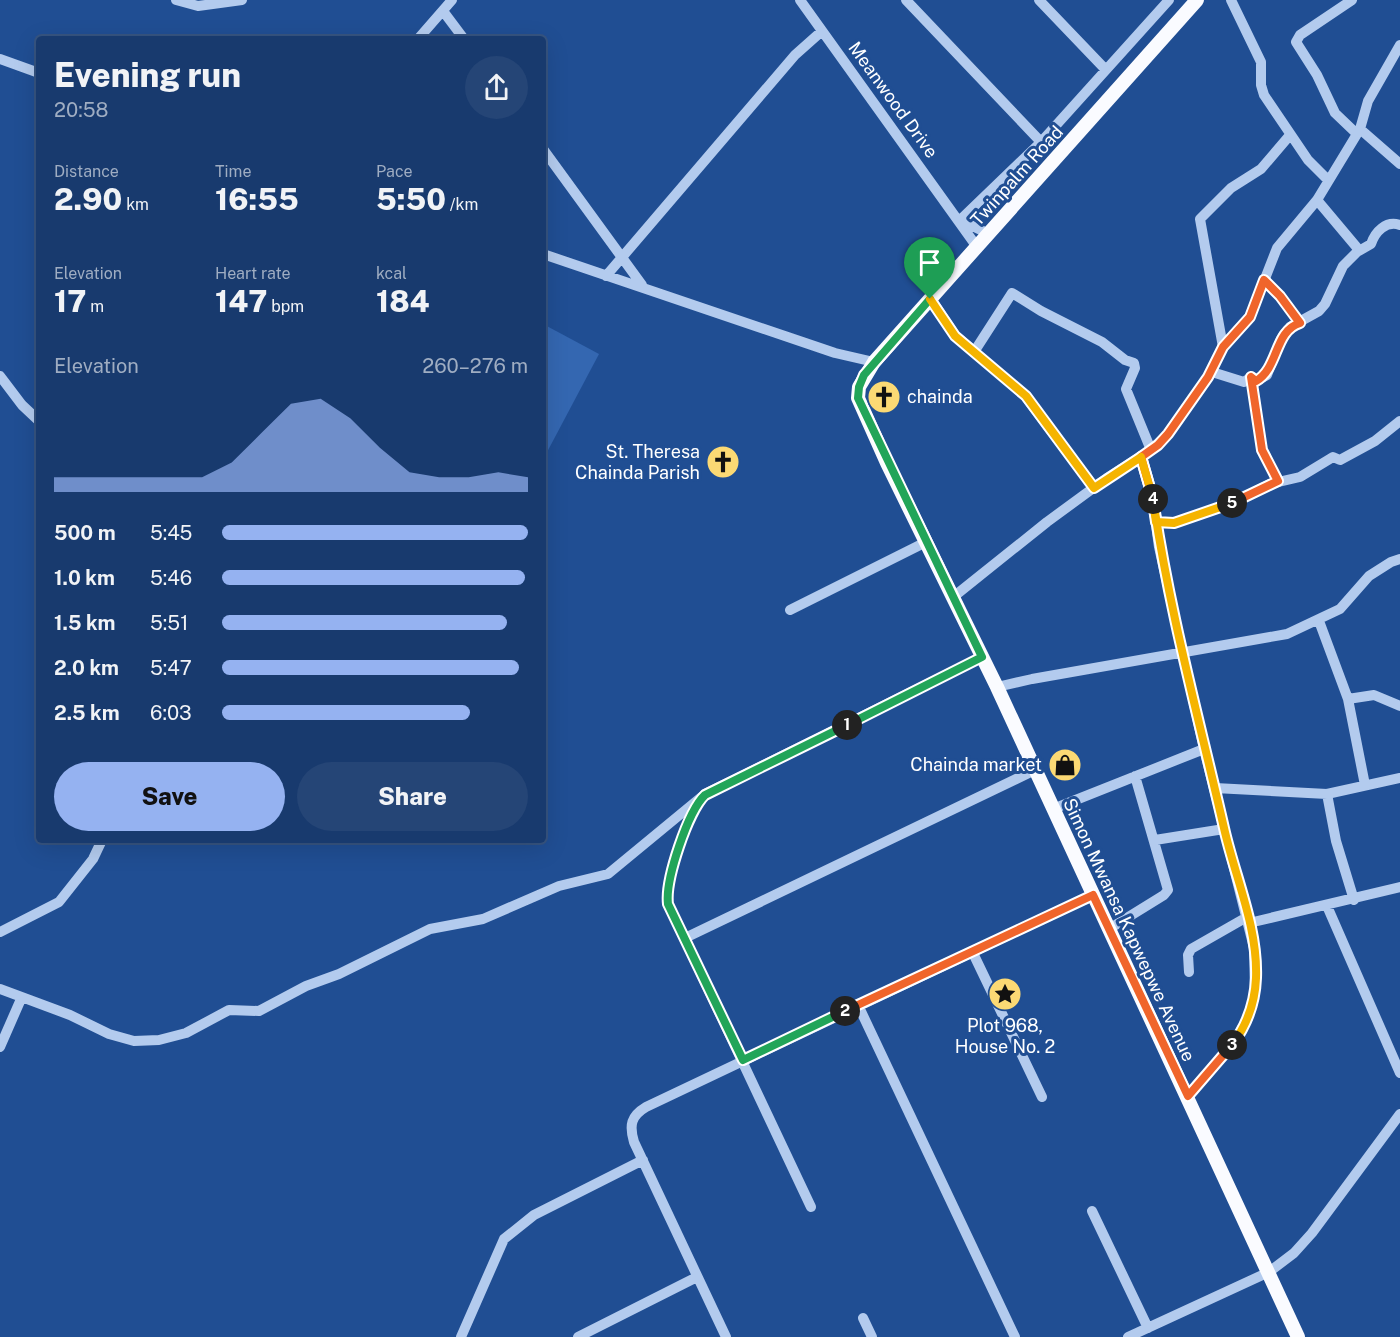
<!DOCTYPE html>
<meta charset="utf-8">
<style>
body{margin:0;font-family:"Public Sans",sans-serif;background:#254576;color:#f1f3f6;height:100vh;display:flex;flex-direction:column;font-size:22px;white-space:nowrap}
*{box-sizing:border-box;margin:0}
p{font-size:20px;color:#9fadc2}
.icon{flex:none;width:33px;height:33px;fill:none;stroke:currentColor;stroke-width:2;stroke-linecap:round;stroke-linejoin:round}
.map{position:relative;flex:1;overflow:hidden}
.drawer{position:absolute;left:36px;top:36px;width:510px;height:807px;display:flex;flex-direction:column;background:#183a6e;border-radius:6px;box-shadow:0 6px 24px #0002,0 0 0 2px #365481}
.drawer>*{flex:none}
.pin{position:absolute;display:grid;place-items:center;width:51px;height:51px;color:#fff;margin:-62px -26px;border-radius:50% 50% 50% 0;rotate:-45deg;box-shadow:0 0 6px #0007}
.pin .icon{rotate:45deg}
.km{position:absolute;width:30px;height:30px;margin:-15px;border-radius:50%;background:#222;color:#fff;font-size:16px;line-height:30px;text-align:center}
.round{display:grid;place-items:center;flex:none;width:63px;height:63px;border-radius:32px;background:#254576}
.overview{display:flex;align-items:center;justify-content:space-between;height:102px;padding:0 18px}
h1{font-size:33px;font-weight:800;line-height:45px}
.figures{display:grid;grid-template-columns:repeat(3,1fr);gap:9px;height:102px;padding:6px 18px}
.figures div{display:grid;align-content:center}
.figures b{font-size:30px;font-weight:800}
.figures small{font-size:16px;font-weight:400}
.figures p{font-size:16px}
.chart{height:168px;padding:12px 18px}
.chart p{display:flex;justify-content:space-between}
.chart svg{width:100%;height:108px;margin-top:6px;fill:#95b2f1;opacity:.7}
.button{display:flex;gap:12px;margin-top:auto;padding:12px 18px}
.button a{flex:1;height:69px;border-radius:36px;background:#95b2f1;color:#111;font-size:24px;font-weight:800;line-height:69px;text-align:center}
.button a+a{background:#254576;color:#f1f3f6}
ul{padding:0 18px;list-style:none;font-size:20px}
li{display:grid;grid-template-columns:96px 72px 1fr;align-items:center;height:45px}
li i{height:15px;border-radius:8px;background:#95b2f1}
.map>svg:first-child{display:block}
.garden{fill:#3467b1}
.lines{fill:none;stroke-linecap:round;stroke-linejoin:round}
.minor{stroke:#b3cbee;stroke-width:10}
.major{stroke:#fafbff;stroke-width:14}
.split-1-casing{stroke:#fff;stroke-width:12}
.split-2-casing{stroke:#fff;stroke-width:12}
.split-3-casing{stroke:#fff;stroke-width:12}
.split-4-casing{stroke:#fff;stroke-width:12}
.split-5-casing{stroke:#fff;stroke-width:12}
.split-6-casing{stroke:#fff;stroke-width:12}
.split-1{stroke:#22a559;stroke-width:8}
.split-2{stroke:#22a559;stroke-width:8}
.split-3{stroke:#f0652b;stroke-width:8}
.split-4{stroke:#f5b400;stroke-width:8}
.split-5{stroke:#f0652b;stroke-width:8}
.split-6{stroke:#f5b400;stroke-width:8}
.labels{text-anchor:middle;stroke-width:6;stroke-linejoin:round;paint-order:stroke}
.street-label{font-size:18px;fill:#fff;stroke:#204e93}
.poi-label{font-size:18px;fill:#fff;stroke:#204e93;text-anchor:end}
</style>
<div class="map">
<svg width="1400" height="1337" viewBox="0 0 1400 1337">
<rect width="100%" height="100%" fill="#204e93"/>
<path class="garden" d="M543 324 599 354 546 454 543 452Z"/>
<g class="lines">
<path class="minor" d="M176 0 198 6 242 0
M800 0 977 247
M906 0 1041 142
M1039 0 1106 70
M1231 0 1261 62V85L1264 95 1308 160 1328 180
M1352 0 1300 35 1296 42 1317 75 1335 113 1357 134
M443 11 464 39
M418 39 452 0
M0 59 39 73
M1360 129 1400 164
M543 149 642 285
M1317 200 1359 250
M960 220 1041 142 1169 0
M960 220 989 234
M543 254 835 353 874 362
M606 276 795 55 822 31
M1264 280 1280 296 1300 323
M931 299 955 335 1025 396 1094 488
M1223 347 1200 219 1231 188 1261 169 1290 135
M974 352 1012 293 1041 311 1102 342 1125 360 1134 363 1135 368 1126 389 1151 450
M1212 372 1244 382 1251 377 1256 381 1267 375 1281 339 1290 327 1319 311 1325 304 1343 266 1357 252 1371 244C1375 232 1386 220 1400 225
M0 376 22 405 39 421
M1251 377 1262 450 1278 481
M1141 457 1152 495 1159 547 1204 749 1254 948 1255 992 1248 1018 1233 1044 1188 1096
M1156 522 1174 523 1235 502 1270 484 1300 477 1333 457 1340 460 1375 441 1400 421
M952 598 1047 522 1107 478 1151 450 1168 434 1208 377 1223 347 1250 317 1277 248 1317 200 1360 129 1368 101 1400 45
M790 610 926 542
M1319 621 1348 699 1365 785
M997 687 1032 679 1287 634 1340 609 1369 576 1391 562 1400 559
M1348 699 1374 695 1400 706
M1215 788 1327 794 1400 778
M1327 794 1336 841 1354 900
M1053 809 1204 749
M1155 840 1224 829
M1327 906 1400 1073
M1249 923 1400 887
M1109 929 1164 895 1168 890 1135 776
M0 932 59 902 93 859 102 840
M685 938 1035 770
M972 951 1042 1097
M1189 972 1188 955 1191 949 1247 917
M0 989 70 1015 109 1034 134 1041 159 1040 186 1033 229 1010 259 1011 306 986 339 974 430 929 483 919 559 886 608 874 705 794
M858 1005 1015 1337
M0 1047 21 999
M811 1207 668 904C665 880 688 811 705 794L982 657
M1092 1211 1148 1328
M863 1318 872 1337
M461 1337 504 1239 534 1215 643 1160
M578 1337 697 1277
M726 1337 634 1142C629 1125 631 1116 646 1107L1093 895
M1128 1337 1269 1272 1294 1253 1312 1233 1400 1114"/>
<path class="major" d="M1197 0 874 362 859 387 858 398 887 463 997 687 1298 1337"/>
</g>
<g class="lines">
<defs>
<path id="split-1" d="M847 725 982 657 858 398 859 387 864 375 930 299"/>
<path id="split-2" d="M845 1011 743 1060 668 904C665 880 688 811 705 795L847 725"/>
<path id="split-3" d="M845 1011 1093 895 1188 1096 1232 1045"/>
<path id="split-4" d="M1153 499C1169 610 1199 719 1224 828 1235 877 1258 927 1256 978 1255 1004 1247 1025 1232 1045"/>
<path id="split-5" d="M1153 499 1141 457 1158 445 1168 434 1208 377 1223 347 1250 317 1264 280 1280 296 1300 323C1274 331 1279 368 1256 381L1251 377 1262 450 1278 481 1232 503"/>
<path id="split-6" d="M930 299 955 336 1026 396 1094 488 1141 457 1152 495 1156 522 1174 523 1232 503"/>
</defs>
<use href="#split-1" class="split-1-casing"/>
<use href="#split-2" class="split-2-casing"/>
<use href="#split-3" class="split-3-casing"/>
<use href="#split-4" class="split-4-casing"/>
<use href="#split-5" class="split-5-casing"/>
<use href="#split-6" class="split-6-casing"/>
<use href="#split-1" class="split-1"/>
<use href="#split-2" class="split-2"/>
<use href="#split-3" class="split-3"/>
<use href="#split-4" class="split-4"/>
<use href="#split-5" class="split-5"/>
<use href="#split-6" class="split-6"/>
</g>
<defs>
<symbol id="church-disc" viewBox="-11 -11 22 22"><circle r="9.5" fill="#fbd974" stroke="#204e93"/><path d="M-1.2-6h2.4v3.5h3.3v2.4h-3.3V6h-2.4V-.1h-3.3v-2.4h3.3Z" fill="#111"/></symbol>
<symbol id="shop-disc" viewBox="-11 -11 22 22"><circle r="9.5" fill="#fbd974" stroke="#204e93"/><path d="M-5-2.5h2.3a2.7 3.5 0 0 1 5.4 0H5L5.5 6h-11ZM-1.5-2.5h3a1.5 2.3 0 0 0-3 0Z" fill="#111"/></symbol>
<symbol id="sight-disc" viewBox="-11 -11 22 22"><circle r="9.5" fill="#fbd974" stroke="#204e93"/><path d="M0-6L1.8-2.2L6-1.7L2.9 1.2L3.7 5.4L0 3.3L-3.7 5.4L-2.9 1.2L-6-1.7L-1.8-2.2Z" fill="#111"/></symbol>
</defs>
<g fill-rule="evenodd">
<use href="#church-disc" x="865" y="378" width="38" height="38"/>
<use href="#church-disc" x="704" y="443" width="38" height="38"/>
<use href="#shop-disc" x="1046" y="746" width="38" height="38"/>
<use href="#sight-disc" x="986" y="975" width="38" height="38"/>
</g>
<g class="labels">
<g class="street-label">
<text transform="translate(893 100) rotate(54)" y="6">Meanwood Drive</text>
<text transform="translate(1017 176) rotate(-48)" y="6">Twinpalm Road</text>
<text transform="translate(1129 930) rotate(65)" y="6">Simon Mwansa Kapwepwe Avenue</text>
</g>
<g class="poi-label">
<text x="907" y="403" text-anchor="start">chainda</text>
<text x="700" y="458">St. Theresa<tspan x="700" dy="21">Chainda Parish</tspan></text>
<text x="1042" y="771">Chainda market</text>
<text x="1005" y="1032" text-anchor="middle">Plot 968,<tspan x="1005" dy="21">House No. 2</tspan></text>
</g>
</g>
</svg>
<div class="pin" style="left:930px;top:299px;background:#1e9e55"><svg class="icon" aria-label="arrive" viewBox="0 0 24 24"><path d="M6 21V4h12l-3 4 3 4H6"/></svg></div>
<b class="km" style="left:847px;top:725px">1</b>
<b class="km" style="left:845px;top:1011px">2</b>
<b class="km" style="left:1232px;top:1045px">3</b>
<b class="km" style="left:1153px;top:499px">4</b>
<b class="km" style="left:1232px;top:503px">5</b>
<section class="drawer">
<div class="overview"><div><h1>Evening run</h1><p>20:58</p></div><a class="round"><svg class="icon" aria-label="share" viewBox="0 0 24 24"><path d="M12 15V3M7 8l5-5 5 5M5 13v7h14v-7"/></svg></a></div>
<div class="figures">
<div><p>Distance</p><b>2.90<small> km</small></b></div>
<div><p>Time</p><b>16:55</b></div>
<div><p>Pace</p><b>5:50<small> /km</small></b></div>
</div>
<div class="figures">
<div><p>Elevation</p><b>17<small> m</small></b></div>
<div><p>Heart rate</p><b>147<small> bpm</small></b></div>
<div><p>kcal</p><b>184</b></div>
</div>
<div class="chart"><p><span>Elevation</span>260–276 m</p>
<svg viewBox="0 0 160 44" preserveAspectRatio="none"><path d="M0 44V38L10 38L20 38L30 38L40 38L50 38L60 32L70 20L80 8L90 6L100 14L110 26L120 36L130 38L140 38L150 36L160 38V44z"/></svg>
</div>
<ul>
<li><b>500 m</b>5:45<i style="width:100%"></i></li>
<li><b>1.0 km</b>5:46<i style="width:99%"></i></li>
<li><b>1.5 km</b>5:51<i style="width:93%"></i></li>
<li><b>2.0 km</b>5:47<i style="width:97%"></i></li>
<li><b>2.5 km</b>6:03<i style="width:81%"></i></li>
</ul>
<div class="button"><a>Save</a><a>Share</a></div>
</section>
</div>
